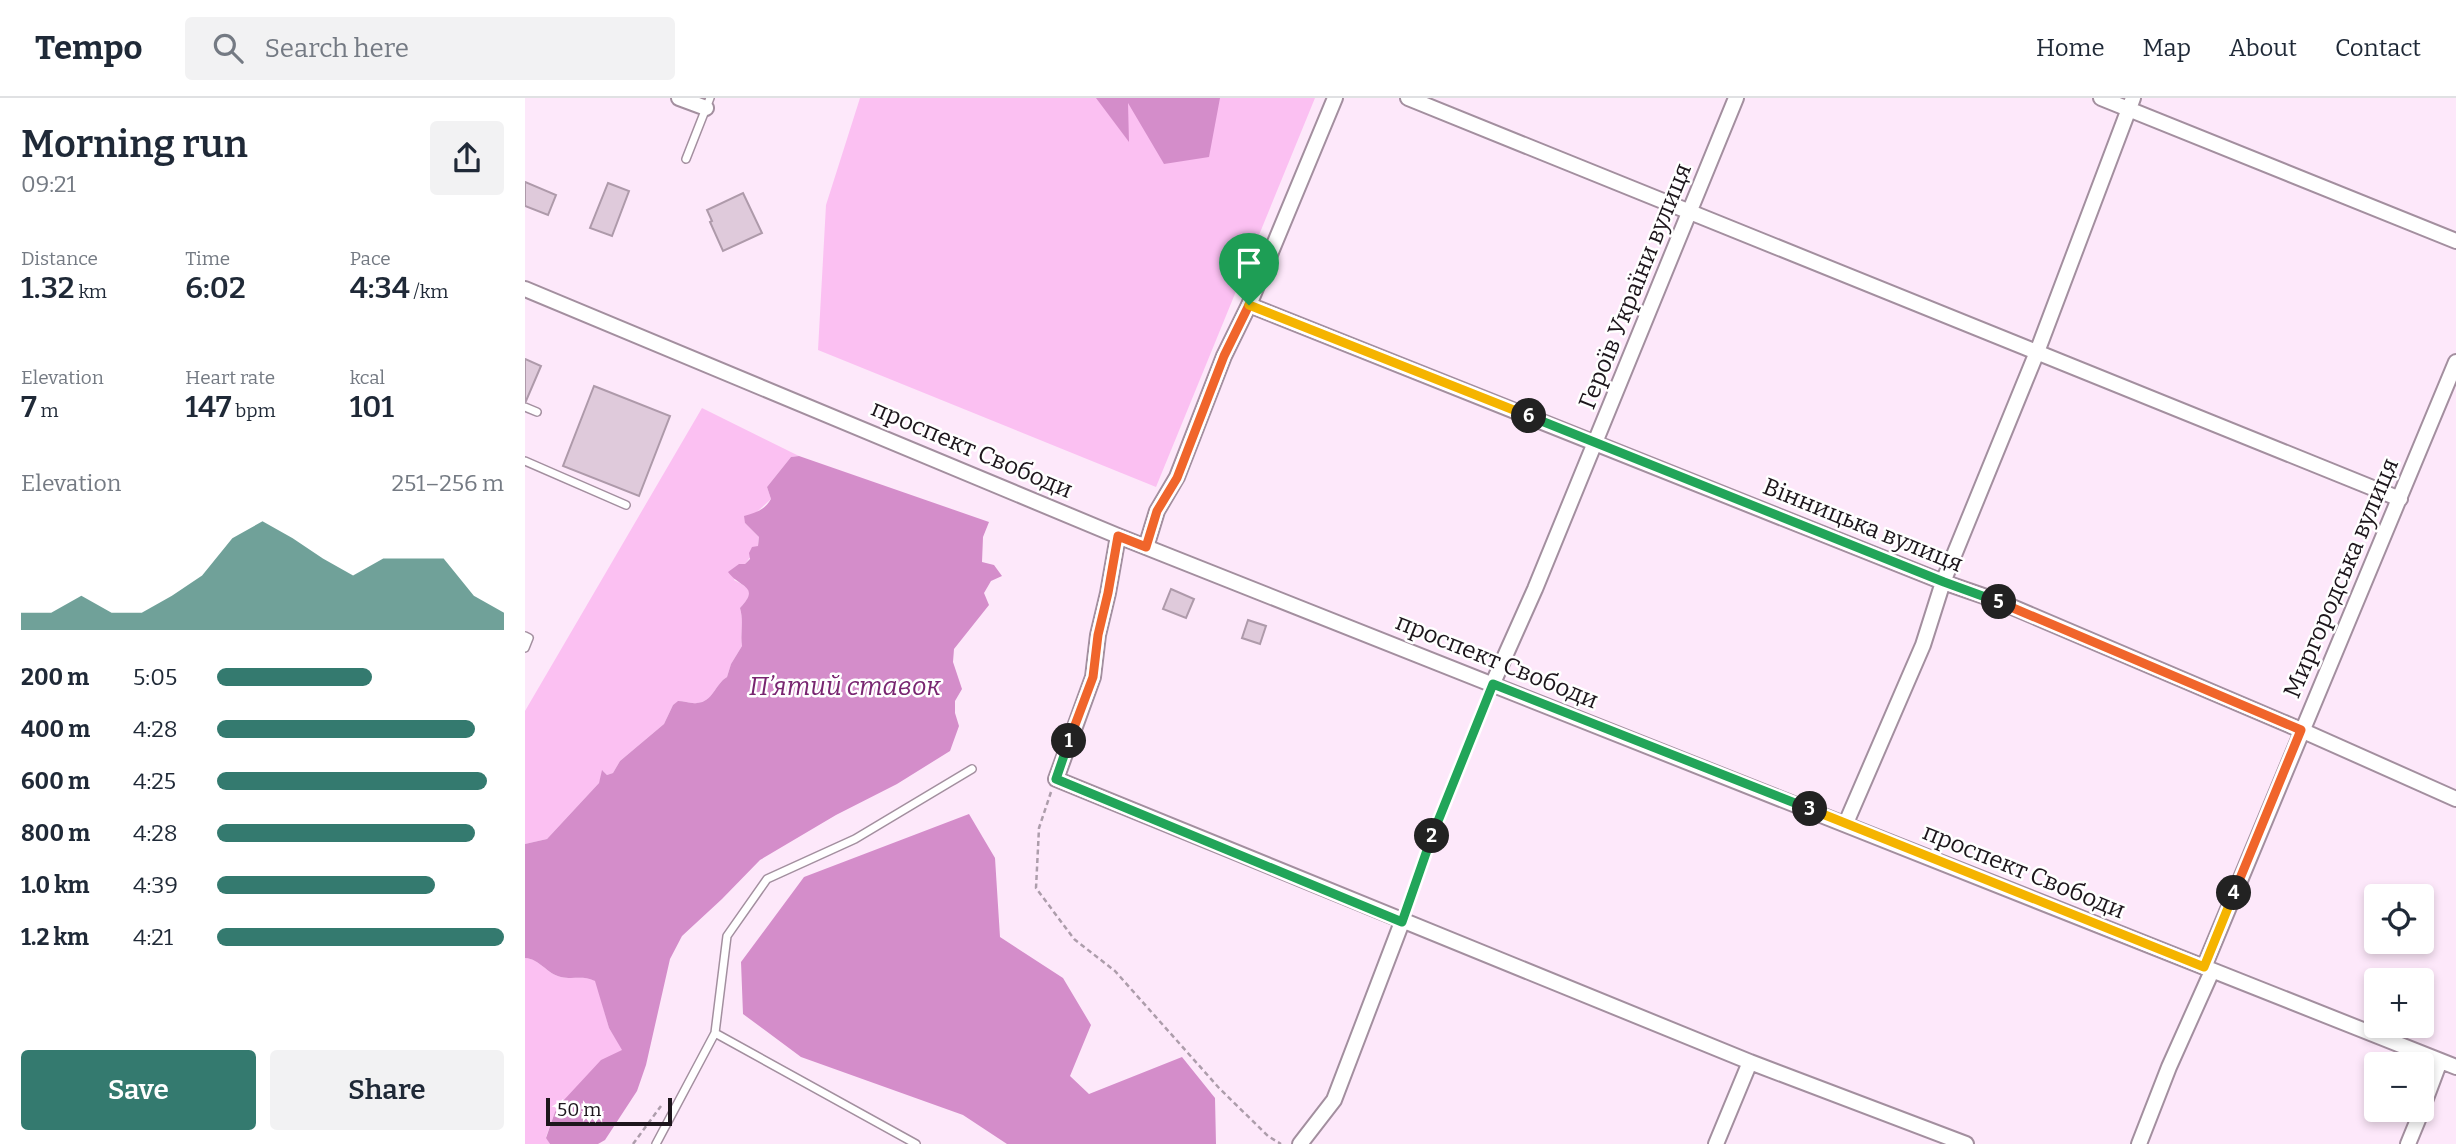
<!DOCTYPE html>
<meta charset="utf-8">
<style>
body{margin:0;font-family:Bitter,serif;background:#f2f2f3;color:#1f2937;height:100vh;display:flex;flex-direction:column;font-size:26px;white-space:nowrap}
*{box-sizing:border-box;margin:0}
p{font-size:23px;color:#747a83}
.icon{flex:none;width:38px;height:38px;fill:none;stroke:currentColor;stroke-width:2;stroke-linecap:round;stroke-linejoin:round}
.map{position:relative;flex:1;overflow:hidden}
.details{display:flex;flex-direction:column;background:#fff;width:525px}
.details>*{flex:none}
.fabs{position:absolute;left:1839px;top:786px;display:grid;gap:14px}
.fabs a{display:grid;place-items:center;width:70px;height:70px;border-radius:7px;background:#fff;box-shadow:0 4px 10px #0003;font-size:35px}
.scale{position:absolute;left:21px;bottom:18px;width:126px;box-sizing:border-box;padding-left:7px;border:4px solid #1d161c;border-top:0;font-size:19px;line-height:24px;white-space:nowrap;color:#1d161c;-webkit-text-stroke:5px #fff;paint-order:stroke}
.pin{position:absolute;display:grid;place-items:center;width:60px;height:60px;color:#fff;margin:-72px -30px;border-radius:50% 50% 50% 0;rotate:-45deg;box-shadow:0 0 7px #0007}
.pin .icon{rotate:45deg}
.km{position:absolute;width:35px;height:35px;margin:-18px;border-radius:50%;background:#222;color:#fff;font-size:19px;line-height:35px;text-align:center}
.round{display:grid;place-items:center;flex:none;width:74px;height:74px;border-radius:7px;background:#f2f2f3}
.overview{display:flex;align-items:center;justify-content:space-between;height:119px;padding:0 21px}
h1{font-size:38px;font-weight:600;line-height:52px}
.metrics{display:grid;grid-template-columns:repeat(3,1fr);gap:10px;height:119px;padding:7px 21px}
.metrics div{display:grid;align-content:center}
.metrics b{font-size:30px;font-weight:600}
.metrics small{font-size:19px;font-weight:400}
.metrics p{font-size:19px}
.chart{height:196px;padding:14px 21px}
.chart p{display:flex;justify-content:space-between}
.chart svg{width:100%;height:126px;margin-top:7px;fill:#347a6f;opacity:.7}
.primary-button{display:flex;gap:14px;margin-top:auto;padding:14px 21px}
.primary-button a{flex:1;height:80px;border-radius:7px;background:#347a6f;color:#fff;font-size:28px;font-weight:600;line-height:80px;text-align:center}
.primary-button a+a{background:#f2f2f3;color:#1f2937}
ul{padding:0 21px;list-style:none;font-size:23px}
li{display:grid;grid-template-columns:112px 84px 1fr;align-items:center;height:52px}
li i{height:18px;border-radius:9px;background:#347a6f}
header{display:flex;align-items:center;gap:42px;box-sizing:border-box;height:98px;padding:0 35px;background:#fff;border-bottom:2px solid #e0e1e3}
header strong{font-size:33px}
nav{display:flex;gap:38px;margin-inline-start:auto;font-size:24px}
.search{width:490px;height:63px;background:#f2f2f3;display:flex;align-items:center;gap:18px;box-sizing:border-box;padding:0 24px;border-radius:7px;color:#747a83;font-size:26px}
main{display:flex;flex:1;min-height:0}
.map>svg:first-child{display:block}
.green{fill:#fbc0f2}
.water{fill:#d48dca}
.building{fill:#dfcadb;stroke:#ae9aaa;stroke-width:2}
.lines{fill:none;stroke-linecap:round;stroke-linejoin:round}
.service-casing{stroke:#a38f9f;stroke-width:10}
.minor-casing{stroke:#a38f9f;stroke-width:18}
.path{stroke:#ad9dab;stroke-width:2.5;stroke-dasharray:5 3.5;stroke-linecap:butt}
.service{stroke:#fff;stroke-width:7}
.minor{stroke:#fff;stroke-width:14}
.split-1-casing{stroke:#fff;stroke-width:14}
.split-2-casing{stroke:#fff;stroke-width:14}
.split-3-casing{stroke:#fff;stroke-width:14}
.split-4-casing{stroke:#fff;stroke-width:14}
.split-5-casing{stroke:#fff;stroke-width:14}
.split-6-casing{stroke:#fff;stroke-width:14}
.split-7-casing{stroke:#fff;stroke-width:14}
.split-1{stroke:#f0652b;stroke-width:9}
.split-2{stroke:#22a559;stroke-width:9}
.split-3{stroke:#22a559;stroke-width:9}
.split-4{stroke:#f5b400;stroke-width:9}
.split-5{stroke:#f0652b;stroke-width:9}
.split-6{stroke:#22a559;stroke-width:9}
.split-7{stroke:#f5b400;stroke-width:9}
.labels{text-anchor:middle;stroke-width:5;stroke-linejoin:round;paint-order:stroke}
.street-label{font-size:24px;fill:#1d161c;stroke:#fff}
.water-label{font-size:26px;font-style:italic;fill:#782570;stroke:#fff}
</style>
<header>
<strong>Tempo</strong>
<div class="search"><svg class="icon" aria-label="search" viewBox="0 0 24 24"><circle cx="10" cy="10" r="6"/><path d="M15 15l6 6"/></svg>Search here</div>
<nav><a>Home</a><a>Map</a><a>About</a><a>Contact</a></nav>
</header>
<main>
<section class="details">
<div class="overview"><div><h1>Morning run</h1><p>09:21</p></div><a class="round"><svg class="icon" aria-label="share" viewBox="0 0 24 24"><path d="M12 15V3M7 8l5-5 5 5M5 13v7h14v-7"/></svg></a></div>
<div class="metrics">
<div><p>Distance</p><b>1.32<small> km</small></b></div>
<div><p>Time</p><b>6:02</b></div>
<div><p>Pace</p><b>4:34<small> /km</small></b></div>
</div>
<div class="metrics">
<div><p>Elevation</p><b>7<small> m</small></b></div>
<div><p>Heart rate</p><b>147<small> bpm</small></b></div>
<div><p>kcal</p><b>101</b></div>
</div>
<div class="chart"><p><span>Elevation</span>251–256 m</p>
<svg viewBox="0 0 160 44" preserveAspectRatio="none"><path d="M0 44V38L10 38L20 32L30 38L40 38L50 32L60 25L70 12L80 6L90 12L100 19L110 25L120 19L130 19L140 19L150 32L160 38V44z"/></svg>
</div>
<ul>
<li><b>200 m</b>5:05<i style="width:54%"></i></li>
<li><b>400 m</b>4:28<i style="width:90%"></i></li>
<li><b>600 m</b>4:25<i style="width:94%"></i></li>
<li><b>800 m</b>4:28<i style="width:90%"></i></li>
<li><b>1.0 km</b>4:39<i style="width:76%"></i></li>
<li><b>1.2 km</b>4:21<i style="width:100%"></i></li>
</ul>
<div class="primary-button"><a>Save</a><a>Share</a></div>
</section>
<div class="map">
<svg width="1931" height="1046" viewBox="0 0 1931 1046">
<rect width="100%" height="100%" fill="#fde8fa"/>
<path class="green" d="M335 0H790L631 389 293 252 301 107Z
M177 310 274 358 266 359 242 389 246 401 220 425 234 439 233 448 209 482C227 491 229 495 215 510 219 524 215 535 217 548L206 566 202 579C190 586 188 604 172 605 166 606 159 603 154 603L148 607 139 626 95 663 88 675 82 677 78 673 74 685 22 741 0 746V613Z
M0 860C15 861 22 876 36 879 49 882 56 877 71 883L84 930 98 952 30 1014 21 1039 25 1046H0Z"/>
<path class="water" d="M571 0H695L684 59 639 66 603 5 604 44Z
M274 358 464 424 458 439 457 464 469 467 477 478 466 483 459 495 464 507 429 551 428 564 437 591 430 603V615L434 628 425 653 372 686 311 717 235 762 197 801 157 838 145 861 121 967 112 993 80 1042 73 1046H25L21 1040 30 1014 38 1003 76 962 97 952 84 930 70 883C56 877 49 882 36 879 22 876 15 861 0 860V746L22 741 74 685 77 672 82 677 88 675 95 663 139 626 148 607 153 603C159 603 166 606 172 605 188 604 190 586 202 579L206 566 217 548C215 535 219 524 215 510 236 488 215 490 203 474L214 466H220L225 461 224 455 227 449 233 448 234 439 220 425 219 418C230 415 240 412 246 401L242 389 266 359Z
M444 716 470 760 475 839 538 880 566 927 545 978 564 996 657 959 690 1000 691 1046H482L438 1017 276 959 218 916 216 864 279 779Z"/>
<path class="building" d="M0 84 31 97 23 117 0 108Z
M83 85 104 93 87 138 65 130Z
M218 95 237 135 198 153 185 124 187 123 182 112Z
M0 261 16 268 1 303H0Z
M69 288 145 318 114 398 38 368Z
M646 491 669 501 661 520 638 511Z
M723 522 741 528 735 546 717 540Z"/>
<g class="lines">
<defs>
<path id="service" d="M161 61 185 0
M0 309 12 314
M0 363 101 407
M0 538 4 540 0 550
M877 823 914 719 967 586
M131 1046 190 935
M391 1046 190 935 202 838 242 781 330 741 447 671"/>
<path id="minor" d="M154 0 181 10
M883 0 1875 401
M1576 0 1931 143
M0 191 593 438 1931 969
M724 207 1418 484 1473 503 1776 632 1931 701
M593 438 583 495 573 537 568 579 531 681 1225 964 1441 1046
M621 449 632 413 652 379 699 258 724 207 810 0
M968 585 1010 491 1211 0
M1321 725 1398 547 1418 484 1512 254 1608 0
M1679 869 1931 264
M1897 1011 1915 963
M775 1046 809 1002 877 824
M1191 1046 1225 964
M1614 1046 1644 969 1687 873
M1883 1046 1897 1012"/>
</defs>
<use href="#service" class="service-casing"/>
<use href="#minor" class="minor-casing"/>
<path class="path" d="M526 694 514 730 511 790 549 841 590 873 694 990 743 1038 756 1046
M108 1046 136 1008"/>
<use href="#service" class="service"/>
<use href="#minor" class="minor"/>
</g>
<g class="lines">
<defs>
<path id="split-1" d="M544 643 568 579 573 537 583 495 593 438 621 449 632 413 652 380 699 258 724 207"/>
<path id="split-2" d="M544 643 531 681 877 824 907 738"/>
<path id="split-3" d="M907 738 968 586 1285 711"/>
<path id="split-4" d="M1285 711 1679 869 1709 795"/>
<path id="split-5" d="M1474 504 1776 632 1709 795"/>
<path id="split-6" d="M1004 318 1419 484 1474 504"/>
<path id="split-7" d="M724 207 1004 318"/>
</defs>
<use href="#split-1" class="split-1-casing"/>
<use href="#split-2" class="split-2-casing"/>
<use href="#split-3" class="split-3-casing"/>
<use href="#split-4" class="split-4-casing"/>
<use href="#split-5" class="split-5-casing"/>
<use href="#split-6" class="split-6-casing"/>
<use href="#split-7" class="split-7-casing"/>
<use href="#split-1" class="split-1"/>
<use href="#split-2" class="split-2"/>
<use href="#split-3" class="split-3"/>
<use href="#split-4" class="split-4"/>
<use href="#split-5" class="split-5"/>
<use href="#split-6" class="split-6"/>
<use href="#split-7" class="split-7"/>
</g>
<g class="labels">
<g class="street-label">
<text transform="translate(1110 188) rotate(-68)" y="8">Героїв України вулиця</text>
<text transform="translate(447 351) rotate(23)" y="8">проспект Свободи</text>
<text transform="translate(1338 427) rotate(22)" y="8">Вінницька вулиця</text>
<text transform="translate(1816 480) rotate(-67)" y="8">Миргородська вулиця</text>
<text transform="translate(972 563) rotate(22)" y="8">проспект Свободи</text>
<text transform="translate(1499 773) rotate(22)" y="8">проспект Свободи</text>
</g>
<g class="water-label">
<text x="320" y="597">П’ятий ставок</text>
</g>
</g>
</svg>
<div class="fabs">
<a><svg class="icon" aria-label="locate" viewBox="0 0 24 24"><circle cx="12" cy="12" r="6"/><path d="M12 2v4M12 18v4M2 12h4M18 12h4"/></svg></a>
<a>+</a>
<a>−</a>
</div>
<div class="scale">50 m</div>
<div class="pin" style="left:724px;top:207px;background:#1e9e55"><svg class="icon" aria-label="arrive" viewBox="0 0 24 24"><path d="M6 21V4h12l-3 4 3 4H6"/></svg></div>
<b class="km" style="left:544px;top:643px">1</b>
<b class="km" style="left:907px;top:738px">2</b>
<b class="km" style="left:1285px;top:711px">3</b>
<b class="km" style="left:1709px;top:795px">4</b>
<b class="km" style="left:1474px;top:504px">5</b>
<b class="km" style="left:1004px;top:318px">6</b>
</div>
</main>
